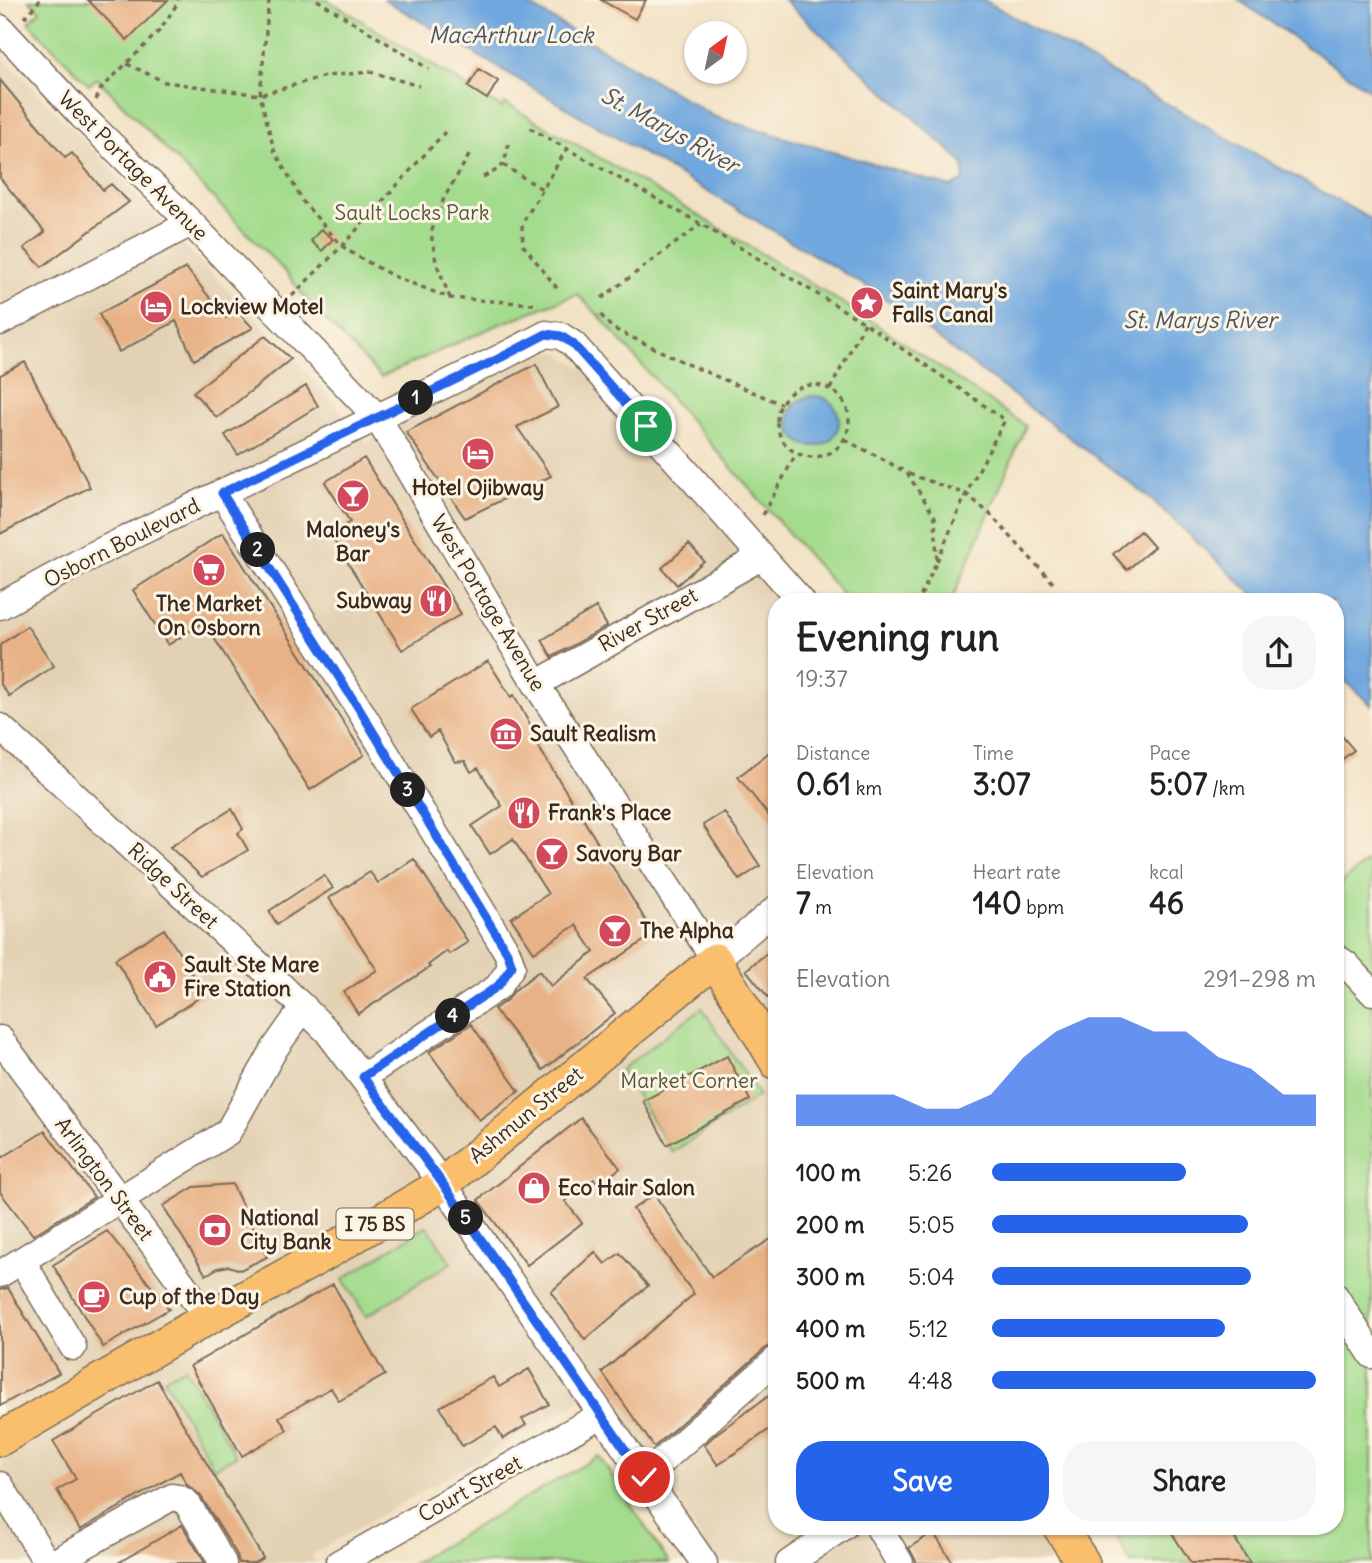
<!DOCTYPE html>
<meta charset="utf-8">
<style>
body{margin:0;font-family:Delius,sans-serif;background:#f6f6f6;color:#222;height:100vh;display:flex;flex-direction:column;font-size:26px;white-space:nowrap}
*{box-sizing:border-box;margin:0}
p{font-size:23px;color:#767676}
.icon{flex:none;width:38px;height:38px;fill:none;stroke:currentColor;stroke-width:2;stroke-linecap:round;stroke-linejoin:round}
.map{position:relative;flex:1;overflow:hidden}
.drawer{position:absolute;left:768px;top:593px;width:576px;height:942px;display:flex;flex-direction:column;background:#fff;border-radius:28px;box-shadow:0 2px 5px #0004}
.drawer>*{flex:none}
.needle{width:46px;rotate:33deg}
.buttons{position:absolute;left:684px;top:21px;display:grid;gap:14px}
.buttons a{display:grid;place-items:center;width:63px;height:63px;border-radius:50%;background:#fff;box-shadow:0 2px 5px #0004;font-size:35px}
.pin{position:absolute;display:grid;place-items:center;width:60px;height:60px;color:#fff;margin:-30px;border:4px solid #fff;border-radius:50%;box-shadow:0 2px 7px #0007}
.km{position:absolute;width:35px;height:35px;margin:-18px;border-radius:50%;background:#222;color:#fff;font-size:19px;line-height:35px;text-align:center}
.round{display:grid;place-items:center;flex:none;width:74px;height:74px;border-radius:28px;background:#f6f6f6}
.head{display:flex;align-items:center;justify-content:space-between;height:119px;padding:0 28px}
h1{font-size:38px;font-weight:800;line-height:52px}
.metrics{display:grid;grid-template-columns:repeat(3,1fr);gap:10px;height:119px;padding:7px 28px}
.metrics div{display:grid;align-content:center}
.metrics b{font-size:30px;font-weight:800}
.metrics small{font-size:19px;font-weight:400}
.metrics p{font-size:19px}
.chart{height:196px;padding:14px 28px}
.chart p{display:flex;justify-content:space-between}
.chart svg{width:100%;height:126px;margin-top:7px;fill:#2563eb;opacity:.7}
.cta{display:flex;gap:14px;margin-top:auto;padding:14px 28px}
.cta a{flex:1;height:80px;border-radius:28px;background:#2563eb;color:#fff;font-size:28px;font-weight:800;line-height:80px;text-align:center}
.cta a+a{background:#f6f6f6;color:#222}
ul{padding:0 28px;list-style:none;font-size:23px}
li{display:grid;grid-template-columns:112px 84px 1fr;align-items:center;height:52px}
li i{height:18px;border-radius:9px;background:#2563eb}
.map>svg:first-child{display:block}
.built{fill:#e3d1b4}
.green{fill:#a4dc8e;stroke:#708356;stroke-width:2}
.water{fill:#6fa7de;stroke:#55687e;stroke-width:2}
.building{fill:#e8b286}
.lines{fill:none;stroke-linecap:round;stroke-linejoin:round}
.minor-casing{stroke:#7b6a58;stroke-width:29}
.major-casing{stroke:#7b6a58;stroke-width:36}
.path{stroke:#7b6a58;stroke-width:3.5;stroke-dasharray:5 5;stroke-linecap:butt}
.minor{stroke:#fff;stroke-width:26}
.major{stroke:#f9bf6d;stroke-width:33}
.route-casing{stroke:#fff;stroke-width:14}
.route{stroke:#2563eb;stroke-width:9}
.labels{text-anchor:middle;stroke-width:6;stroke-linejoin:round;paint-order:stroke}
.shield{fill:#fcf5e5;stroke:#75675a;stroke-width:2}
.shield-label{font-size:19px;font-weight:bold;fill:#3b2a1e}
.street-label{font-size:21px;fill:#3b2a1e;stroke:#fcf5e5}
.park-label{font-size:21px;fill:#55563a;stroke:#fcf5e5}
.poi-label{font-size:21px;font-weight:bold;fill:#3b2a1e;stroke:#fcf5e5;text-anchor:start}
.water-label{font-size:23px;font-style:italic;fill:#4d5661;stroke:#fcf5e5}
</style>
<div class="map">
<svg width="1372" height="1563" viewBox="0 0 1372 1563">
<rect width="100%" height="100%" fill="#fcf5e5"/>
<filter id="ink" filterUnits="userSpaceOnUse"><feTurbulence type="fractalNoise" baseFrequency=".0143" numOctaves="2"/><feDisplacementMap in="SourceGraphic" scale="14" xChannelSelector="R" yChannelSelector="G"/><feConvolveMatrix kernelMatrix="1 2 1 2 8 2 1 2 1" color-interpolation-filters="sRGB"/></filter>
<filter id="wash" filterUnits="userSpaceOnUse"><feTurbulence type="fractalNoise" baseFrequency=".00686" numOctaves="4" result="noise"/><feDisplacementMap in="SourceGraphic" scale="28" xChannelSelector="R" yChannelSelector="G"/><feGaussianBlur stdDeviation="1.57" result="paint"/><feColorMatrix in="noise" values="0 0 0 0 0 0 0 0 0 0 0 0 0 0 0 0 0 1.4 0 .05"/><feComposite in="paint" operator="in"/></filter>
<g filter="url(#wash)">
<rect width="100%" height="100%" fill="#f2e2c5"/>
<path class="built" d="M0 54 314 380 367 443 409 417 539 351 560 353 585 370 785 602H777V1526H1033L1057 1563H717L602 1388 311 1555 317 1563H0Z"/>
<path class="green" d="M29 0H328L502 108 505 103 696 214 864 316 1026 426 951 602H849L600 317 577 294 495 326 381 377 309 303 288 275 97 78 89 85 28 22 40 11Z
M1372 857V1563H1131L1109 1526H1335V888Z
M702 1008 759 1096 672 1152 621 1070Z
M427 1226 451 1263 366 1316 343 1279Z
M185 1367 236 1456 214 1468 164 1379Z
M599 1456 669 1563H413Z"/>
<path class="water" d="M385 0H521L715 117 951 187 964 180 963 163 784 0H984L1372 220V706L1335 671V602H1261L1150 498 876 292Z
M1239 0H1372V92L1365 87Z
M789 421a25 25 0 1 1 50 0a25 25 0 1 1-50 0Z"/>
<g id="blocks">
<path class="building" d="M88 0H168L127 40Z
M601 0H646L635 19Z
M479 69 498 81 487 99 468 87Z
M0 80 65 158 72 153 103 190 111 184 129 202 42 267 24 248 45 232 0 178Z
M321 229 333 239 322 251 311 241Z
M186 268 226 318 237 311 253 328 194 360 176 321 119 352 99 314Z
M265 336 291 359 217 418 193 392Z
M25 362 90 487 0 534V375Z
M536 364 558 407 517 427 551 476 465 518 406 432Z
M306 386 318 406 238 455 225 435Z
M364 458 461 614 402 650 330 534 350 522 325 482Z
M1140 531 1154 547 1127 570 1113 554Z
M223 533 364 755 310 790 204 622 168 645 133 590Z
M689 544 704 561 677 585 662 568Z
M596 607 607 626 552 657 542 640Z
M27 626 54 666 9 696 0 683V645Z
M488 661 511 697 514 695 536 736 533 738 654 934 587 979 615 1013 543 1070 494 1009 507 1000 515 990 539 971 551 986 594 952 576 925 534 952 511 918 548 894 513 839 490 854 472 826 502 806 478 768 471 772 465 761 455 762 438 731 429 737 411 709Z
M1335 728 1354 750 1335 765Z
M777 746V826L738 777Z
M232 809 243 829 238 833 248 850 202 877 170 847Z
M724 812 760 866 739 880 703 825Z
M414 859 468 942 449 954 447 951 428 965 430 967 358 1014 344 992 377 970 329 898 370 872 378 883Z
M324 875 333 888 277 924 269 911Z
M164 929 205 994 156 1025 115 959Z
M777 945V1008L746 970Z
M471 1024 519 1091 479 1120 429 1052Z
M727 1056 750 1100 667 1145 643 1101Z
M581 1118 620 1168 599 1185 594 1179 565 1201 582 1223 527 1265 478 1200Z
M45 1131 94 1197 33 1235 0 1192V1159Z
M232 1184 267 1257 240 1270 229 1266 218 1268 206 1275 163 1206 194 1187Z
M654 1194 712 1277 777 1235V1344L767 1347 654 1447 602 1372 694 1294 633 1209Z
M107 1231 169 1309 103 1347 53 1265Z
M595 1252 605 1264 620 1253 648 1286 585 1340 551 1292Z
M333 1284 385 1375 339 1401 331 1388 279 1417 287 1430 242 1456 190 1366Z
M8 1288 59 1373 0 1406V1290Z
M529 1369 549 1404 522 1419 526 1425 503 1439 496 1427 462 1446 440 1407 493 1377 499 1387Z
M157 1380 263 1558 254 1563H239L237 1555 200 1495 187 1485 180 1472 80 1530 57 1490 76 1479 53 1441Z
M777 1390V1424L718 1465 704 1445 717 1433Z
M182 1525 205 1563H118Z
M1183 1526H1227L1250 1563H1191L1172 1533Z
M933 1532 953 1563H917L909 1548Z"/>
</g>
</g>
<g filter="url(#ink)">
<use href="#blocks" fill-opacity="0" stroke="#7b6a58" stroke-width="2"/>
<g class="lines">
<defs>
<path id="minor" d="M0 28 82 116 191 223 377 417 536 684 715 960 777 908
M0 322 191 223
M222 493 361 712 507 952 512 966 498 987 363 1077
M0 606 93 555 502 357 546 334 561 336 573 344 802 602
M536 684 761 557
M0 727 271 976 327 1031 443 1184 704 1563
M1335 957 1346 964 1372 992
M0 1039 208 1318
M22 1261 73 1347
M0 1274 228 1132 275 1048 304 1007
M1335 1296 1372 1355
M644 1477 777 1359
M0 1485 47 1563
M878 1526 900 1563
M53 1563 172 1497 179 1498 187 1503 223 1563
M339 1563 601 1415
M789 1563 844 1526"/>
<path id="major" d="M0 1439 208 1318 321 1256 443 1184 715 960 777 1063
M1059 1526 1083 1563"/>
</defs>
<use href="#minor" class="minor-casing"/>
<use href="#major" class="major-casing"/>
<path class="path" d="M269 0 260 95 274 150 304 203 342 246 355 255 393 276 450 298 534 304
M317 0 429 69
M24 18 40 0
M127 64 165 82 260 95 325 76 371 72 419 86
M96 100 101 89 160 30 177 4 178 0
M530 128 701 224 865 323 1005 420 966 494 937 561
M503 165 542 189
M483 177C505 167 504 165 509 142
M557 288 523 245 522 224 566 150
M292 296 342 246 445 132
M450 298 436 262 431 233 444 198 471 152
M602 298 701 224
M601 315 612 328 692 366 781 404
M777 421a36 36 0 1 1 72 0a36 36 0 1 1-72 0Z
M830 389 865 323
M845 440 881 458 907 473 935 517 937 561 918 602
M909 474 966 494 989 513 1055 585
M763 515 796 454"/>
<use href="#minor" class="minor"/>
<use href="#major" class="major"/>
</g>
</g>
<g class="lines" filter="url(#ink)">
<defs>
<path id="route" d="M644 1477 443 1184 363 1077 498 986 512 966 507 952 361 712 222 493 502 357 546 334 561 336 573 344 646 426"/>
</defs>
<use href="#route" class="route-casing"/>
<use href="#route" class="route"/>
</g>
<defs>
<symbol id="sight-disc" viewBox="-11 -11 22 22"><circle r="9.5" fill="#d1495b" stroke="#fcf5e5"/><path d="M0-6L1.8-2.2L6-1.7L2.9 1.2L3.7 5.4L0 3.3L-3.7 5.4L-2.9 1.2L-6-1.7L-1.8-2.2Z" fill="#fff"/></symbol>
<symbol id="hotel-disc" viewBox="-11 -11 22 22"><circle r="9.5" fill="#d1495b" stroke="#fcf5e5"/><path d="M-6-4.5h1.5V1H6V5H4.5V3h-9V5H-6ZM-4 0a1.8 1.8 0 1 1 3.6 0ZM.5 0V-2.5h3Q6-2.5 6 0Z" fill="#fff"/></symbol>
<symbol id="bar-disc" viewBox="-11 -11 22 22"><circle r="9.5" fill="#d1495b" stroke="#fcf5e5"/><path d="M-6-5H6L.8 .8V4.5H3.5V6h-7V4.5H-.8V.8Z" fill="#fff"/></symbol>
<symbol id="supermarket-disc" viewBox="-11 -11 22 22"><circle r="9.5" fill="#d1495b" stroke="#fcf5e5"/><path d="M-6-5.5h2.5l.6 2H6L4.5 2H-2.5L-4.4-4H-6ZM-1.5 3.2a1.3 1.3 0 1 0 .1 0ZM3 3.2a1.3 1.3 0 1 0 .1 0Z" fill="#fff"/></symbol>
<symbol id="restaurant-disc" viewBox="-11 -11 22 22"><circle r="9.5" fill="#d1495b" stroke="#fcf5e5"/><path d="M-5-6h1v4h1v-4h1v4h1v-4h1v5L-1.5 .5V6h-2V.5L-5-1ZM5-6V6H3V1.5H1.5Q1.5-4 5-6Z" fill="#fff"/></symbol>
<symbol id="museum-disc" viewBox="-11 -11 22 22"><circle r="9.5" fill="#d1495b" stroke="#fcf5e5"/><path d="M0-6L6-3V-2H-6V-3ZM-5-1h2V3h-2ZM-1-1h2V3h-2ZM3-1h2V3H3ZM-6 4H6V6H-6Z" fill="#fff"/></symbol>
<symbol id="civic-disc" viewBox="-11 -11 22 22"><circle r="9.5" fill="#d1495b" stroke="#fcf5e5"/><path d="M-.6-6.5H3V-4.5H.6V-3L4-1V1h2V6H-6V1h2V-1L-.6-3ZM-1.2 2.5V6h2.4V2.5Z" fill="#fff"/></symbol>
<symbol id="shop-disc" viewBox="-11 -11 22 22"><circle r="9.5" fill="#d1495b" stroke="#fcf5e5"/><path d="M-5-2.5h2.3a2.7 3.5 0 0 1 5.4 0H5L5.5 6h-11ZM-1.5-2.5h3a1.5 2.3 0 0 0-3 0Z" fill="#fff"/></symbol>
<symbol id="bank-disc" viewBox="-11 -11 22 22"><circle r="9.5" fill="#d1495b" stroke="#fcf5e5"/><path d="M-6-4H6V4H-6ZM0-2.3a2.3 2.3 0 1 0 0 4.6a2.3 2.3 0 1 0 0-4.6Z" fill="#fff"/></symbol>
<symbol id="cafe-disc" viewBox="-11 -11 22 22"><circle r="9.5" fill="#d1495b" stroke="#fcf5e5"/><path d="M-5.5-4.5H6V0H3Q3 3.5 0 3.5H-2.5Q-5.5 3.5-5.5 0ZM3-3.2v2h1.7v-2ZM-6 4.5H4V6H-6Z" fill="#fff"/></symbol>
</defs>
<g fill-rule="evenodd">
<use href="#sight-disc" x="848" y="284" width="38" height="38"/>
<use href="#hotel-disc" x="137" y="288" width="38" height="38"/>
<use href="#hotel-disc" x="459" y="435" width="38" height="38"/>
<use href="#bar-disc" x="334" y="477" width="38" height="38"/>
<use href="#supermarket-disc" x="190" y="551" width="38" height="38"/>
<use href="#restaurant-disc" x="417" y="582" width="38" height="38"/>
<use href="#museum-disc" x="487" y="715" width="38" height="38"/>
<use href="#restaurant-disc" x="505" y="794" width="38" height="38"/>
<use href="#bar-disc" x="533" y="835" width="38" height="38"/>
<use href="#bar-disc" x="596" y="912" width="38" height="38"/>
<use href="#civic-disc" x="141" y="958" width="38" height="38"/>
<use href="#shop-disc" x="515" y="1169" width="38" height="38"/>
<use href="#bank-disc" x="196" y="1211" width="38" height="38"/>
<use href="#cafe-disc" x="75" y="1278" width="38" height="38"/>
</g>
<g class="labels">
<rect class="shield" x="336.5" y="1208.5" width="77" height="31" rx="5"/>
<g class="shield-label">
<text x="375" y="1231">I 75 BS</text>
</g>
<g class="street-label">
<text transform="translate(133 166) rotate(45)" y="7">West Portage Avenue</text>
<text transform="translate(122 543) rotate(-27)" y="7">Osborn Boulevard</text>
<text transform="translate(488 603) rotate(59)" y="7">West Portage Avenue</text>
<text transform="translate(648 620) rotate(-29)" y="7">River Street</text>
<text transform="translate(173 886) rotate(43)" y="7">Ridge Street</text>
<text transform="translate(526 1115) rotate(-39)" y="7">Ashmun Street</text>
<text transform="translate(104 1179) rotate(53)" y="7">Arlington Street</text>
<text transform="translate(470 1489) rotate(-29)" y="7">Court Street</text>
</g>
<g class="park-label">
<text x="412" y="220">Sault Locks Park</text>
<text x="689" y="1088">Market Corner</text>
</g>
<g class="poi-label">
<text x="892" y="298">Saint Mary's<tspan x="892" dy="24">Falls Canal</tspan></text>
<text x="180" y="314">Lockview Motel</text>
<text x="478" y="495" text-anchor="middle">Hotel Ojibway</text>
<text x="353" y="537" text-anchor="middle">Maloney's<tspan x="353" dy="24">Bar</tspan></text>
<text x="412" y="608" text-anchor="end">Subway</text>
<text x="209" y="611" text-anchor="middle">The Market<tspan x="209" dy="24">On Osborn</tspan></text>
<text x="530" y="741">Sault Realism</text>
<text x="548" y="820">Frank's Place</text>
<text x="576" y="861">Savory Bar</text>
<text x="640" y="938">The Alpha</text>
<text x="184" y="972">Sault Ste Mare<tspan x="184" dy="24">Fire Station</tspan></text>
<text x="558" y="1195">Eco Hair Salon</text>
<text x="240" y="1225">National<tspan x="240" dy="24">City Bank</tspan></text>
<text x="119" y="1304">Cup of the Day</text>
</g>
<g class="water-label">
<text x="511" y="43">MacArthur Lock</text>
<text transform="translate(670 130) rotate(29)" y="8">St. Marys River</text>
<text x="1200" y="328">St. Marys River</text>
</g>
</g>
</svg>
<div class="buttons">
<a><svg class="needle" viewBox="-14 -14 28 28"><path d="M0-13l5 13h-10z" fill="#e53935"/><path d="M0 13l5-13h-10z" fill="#767676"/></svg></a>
</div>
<div class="pin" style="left:646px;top:426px;background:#1e9e55"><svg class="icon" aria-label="arrive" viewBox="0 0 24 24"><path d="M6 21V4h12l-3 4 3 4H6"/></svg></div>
<div class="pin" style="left:644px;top:1477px;background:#d93025"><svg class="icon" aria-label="check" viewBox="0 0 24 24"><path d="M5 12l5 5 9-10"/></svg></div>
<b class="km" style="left:416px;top:398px">1</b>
<b class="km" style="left:258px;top:550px">2</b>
<b class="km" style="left:408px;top:790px">3</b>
<b class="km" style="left:453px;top:1016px">4</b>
<b class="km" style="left:466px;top:1218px">5</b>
<section class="drawer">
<div class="head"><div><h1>Evening run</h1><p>19:37</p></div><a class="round"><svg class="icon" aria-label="share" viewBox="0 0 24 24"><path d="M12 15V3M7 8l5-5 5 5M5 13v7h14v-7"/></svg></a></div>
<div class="metrics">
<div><p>Distance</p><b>0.61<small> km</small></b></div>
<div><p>Time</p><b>3:07</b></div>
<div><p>Pace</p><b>5:07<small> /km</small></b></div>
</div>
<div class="metrics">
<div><p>Elevation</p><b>7<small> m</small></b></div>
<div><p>Heart rate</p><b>140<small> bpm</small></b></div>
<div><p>kcal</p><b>46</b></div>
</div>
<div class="chart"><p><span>Elevation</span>291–298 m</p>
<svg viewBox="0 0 160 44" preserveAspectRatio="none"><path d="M0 44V33L10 33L20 33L30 33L40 38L50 38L60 33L70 20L80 11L90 6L100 6L110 11L120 11L130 20L140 24L150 33L160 33V44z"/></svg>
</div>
<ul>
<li><b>100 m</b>5:26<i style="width:60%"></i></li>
<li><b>200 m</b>5:05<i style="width:79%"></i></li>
<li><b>300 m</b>5:04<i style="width:80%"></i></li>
<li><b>400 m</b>5:12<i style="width:72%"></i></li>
<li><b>500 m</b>4:48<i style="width:100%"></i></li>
</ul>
<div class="cta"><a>Save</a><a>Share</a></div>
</section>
</div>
